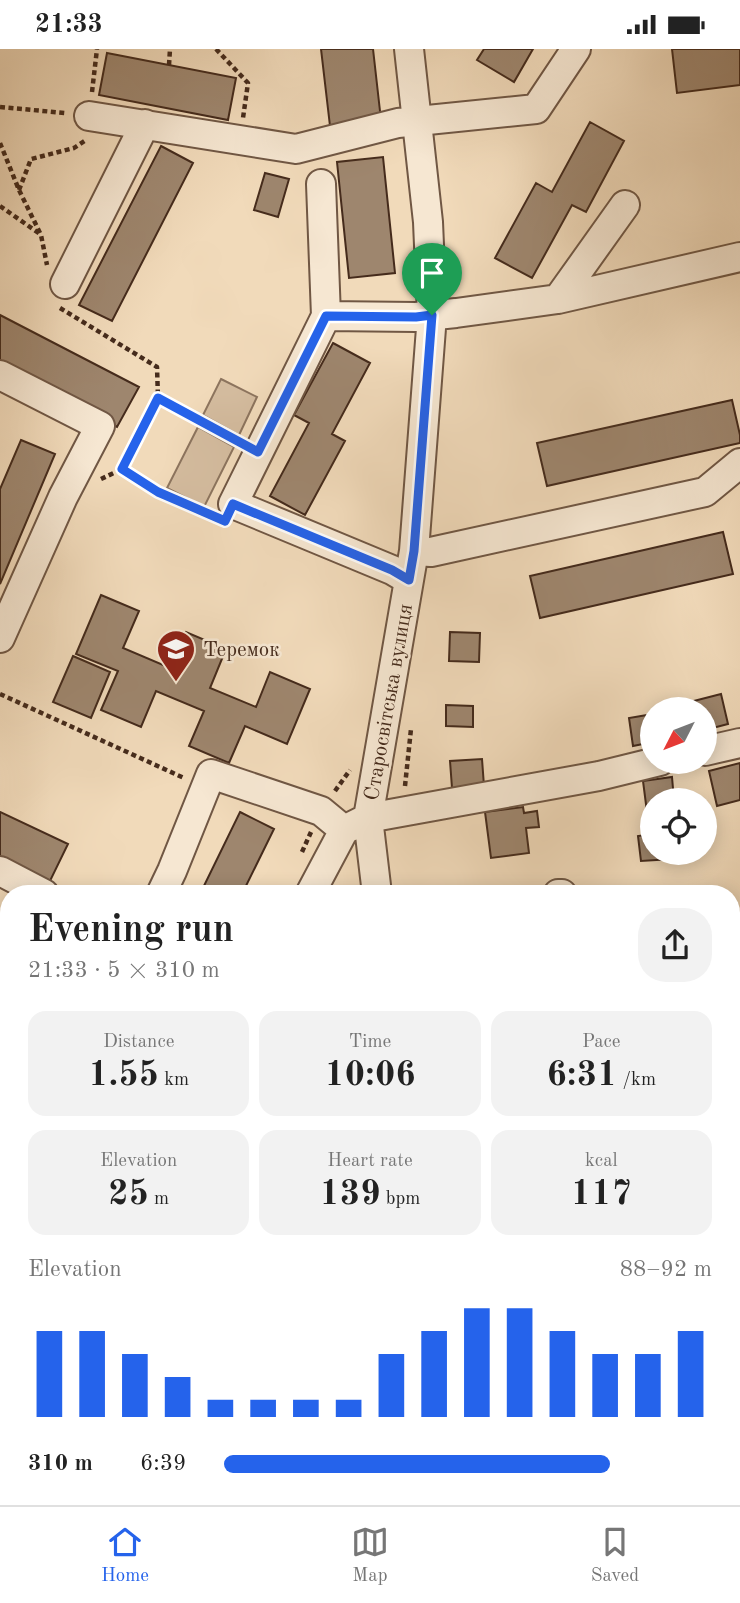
<!DOCTYPE html>
<meta charset="utf-8">
<style>
body{margin:0;font-family:"Old Standard TT",serif;background:#f2f2f2;color:#222;height:100vh;display:flex;flex-direction:column;font-size:26px;white-space:nowrap}
*{box-sizing:border-box;margin:0}
p{font-size:23px;color:#767676}
.icon{flex:none;width:38px;height:38px;fill:none;stroke:currentColor;stroke-width:2;stroke-linecap:round;stroke-linejoin:round}
.map{position:relative;flex:1;overflow:hidden}
.sheet{position:absolute;left:0px;top:836px;width:740px;height:620px;display:flex;flex-direction:column;background:#fff;border-radius:28px 28px 0 0;box-shadow:0 4px 18px #0003}
.sheet>*{flex:none}
.needle{width:46px;rotate:228deg}
.controls{position:absolute;left:640px;top:648px;display:grid;gap:14px}
.controls a{display:grid;place-items:center;width:77px;height:77px;border-radius:50%;background:#fff;box-shadow:0 4px 18px #0003;font-size:35px}
.pin{position:absolute;display:grid;place-items:center;width:60px;height:60px;color:#fff;margin:-72px -30px;border-radius:50% 50% 50% 0;rotate:-45deg;box-shadow:0 0 7px #0007}
.pin .icon{rotate:45deg}
.round{display:grid;place-items:center;flex:none;width:74px;height:74px;border-radius:28px;background:#f2f2f2}
.overview{display:flex;align-items:center;justify-content:space-between;height:119px;padding:0 28px}
h1{font-size:38px;font-weight:700;line-height:52px}
.figures{display:grid;grid-template-columns:repeat(3,1fr);gap:10px;height:119px;padding:7px 28px}
.figures div{display:grid;align-content:center;border-radius:18px;background:#f2f2f2;text-align:center}
.figures b{font-size:35px;font-weight:700}
.figures small{font-size:19px;font-weight:400}
.figures p{font-size:19px}
.chart{height:196px;padding:14px 28px}
.chart p{display:flex;justify-content:space-between}
.chart svg{width:100%;height:126px;margin-top:7px;stroke:#2563eb;stroke-width:6}
ul{padding:0 28px;list-style:none;font-size:23px}
li{display:grid;grid-template-columns:112px 84px 1fr;align-items:center;height:52px}
li i{height:18px;border-radius:9px;background:#2563eb}
.status{display:flex;justify-content:space-between;align-items:center;height:49px;padding:0 35px;background:#fff;direction:ltr}
.status svg{height:19px;fill:currentColor}
.tabs{display:flex;justify-content:space-around;align-items:center;height:98px;border-top:2px solid #e0e0e0;background:#fff;font-size:19px;color:#767676}
.tabs a{display:grid;justify-items:center;gap:4px}
.tabs .selected{color:#2563eb}
.map>svg:first-child{display:block}
.green{fill:#d4bc9f;stroke:#8c745e;stroke-width:2}
.building{fill:#9e866e;stroke:#452b1c;stroke-width:2}
.lines{fill:none;stroke-linecap:round;stroke-linejoin:round}
.minor-casing{stroke:#705744;stroke-width:32}
.path{stroke:#452b1c;stroke-width:4.5;stroke-dasharray:5 3.5;stroke-linecap:butt}
.minor{stroke:#f6e7d2;stroke-width:28}
.route-casing{stroke:#fff;stroke-width:14}
.route{stroke:#2563eb;stroke-width:9}
.labels{text-anchor:middle;stroke-width:5;stroke-linejoin:round;paint-order:stroke}
.poi-label{font-size:21px;fill:#452b1c;stroke:#f6e7d2;text-anchor:start}
.street-label{font-size:21px;fill:#452b1c;stroke:#f6e7d2}
</style>
<div class="status"><b>21:33</b><svg viewBox="0 0 49 12"><path d="M0 12V9h3v3zM5 12V6h3v6zM10 12V3h3v9zM15 12V0h3v12zM26 1h20v11H26zM47 4h2v5h-2z"/></svg></div>
<div class="map">
<svg width="740" height="1456" viewBox="0 0 740 1456">
<rect width="100%" height="100%" fill="#f1daba"/>
<filter id="stains"><feTurbulence type="fractalNoise" baseFrequency=".00286" numOctaves="4"/><feColorMatrix values="0 0 0 0 .2 0 0 0 0 .09 0 0 0 0 .02 0 0 0 .5 -.17"/></filter>
<radialGradient id="worn" r=".72"><stop offset=".6" stop-color="#630" stop-opacity="0"/><stop offset="1" stop-color="#630" stop-opacity=".3"/></radialGradient>
<path class="green" d="M221 330 257 348 239 386 203 366Z
M198 378 234 398 204 458 167 439Z"/>
<path class="building" d="M321 0H373L381 71 330 77Z
M484 0H533L514 33 477 11Z
M672 0H740V36L677 44Z
M107 4 236 29 228 71 99 46Z
M590 73 624 92 586 163 572 156 532 229 495 209 536 134 552 143Z
M161 97 193 114 112 272 79 256Z
M383 108 395 224 349 229 337 113Z
M265 124 289 130 278 168 254 161Z
M0 266 139 338 117 378 0 317Z
M333 294 370 314 332 385 345 392 305 466 270 447 309 374 294 366Z
M732 351 740 386V394L547 437 537 394Z
M21 391 55 405 0 535V440Z
M723 483 733 525 540 569 530 527Z
M101 546 139 562 123 599 170 619 186 583 226 600 210 639 256 658 270 623 310 640 287 695 245 677 229 714 189 697 204 662 156 642 141 678 101 661 118 622 76 605Z
M450 583 480 584 479 613 449 612Z
M73 607 110 623 91 669 53 653Z
M721 645 728 675 705 681V660H683L682 655Z
M446 656 473 657V678L446 677Z
M653 665V693L633 697 629 669Z
M482 710 484 737 452 739 450 712Z
M740 714V751L717 757 709 722Z
M672 728 674 751H653V762L647 763 643 732Z
M523 758 524 764 537 762 539 778 526 779 529 804 491 809 485 763Z
M0 763 68 795 49 834 0 810Z
M240 763 274 780 242 845H200Z
M653 785V803H689V809L641 812 638 787Z
M0 897 9 901V943L0 938Z
M9 1310V1370L0 1366V1329Z
M0 1366 9 1370V1419L0 1437Z
M118 1447H161L158 1456H114Z
M406 1448 407 1456H370V1453Z"/>
<g class="lines">
<defs>
<path id="minor" d="M89 67 296 100 398 74 536 60 576 0
M321 135 326 267
M65 235 145 75
M558 250 625 156
M0 326 100 377 63 448 0 589
M414 502 431 503 705 443 740 414
M409 531 392 521 233 455 326 267 416 268 456 264 558 250 740 208
M705 702 740 694
M0 822 44 845
M161 845 172 822 211 725 321 762 344 781
M310 845 344 781 368 769 599 727 660 712
M377 845 368 769 414 502 432 266 428 173 409 0
M558 845H562
M0 991 9 995
M732 1258 740 1256
M430 1447 432 1456
M643 1447 644 1456
M15 1456 19 1447
M194 1456 198 1447"/>
</defs>
<use href="#minor" class="minor-casing"/>
<path class="path" d="M216 0 248 34 243 69
M169 16 170 0
M92 43 97 0
M0 58 65 64
M0 94 19 141 41 186 47 216
M19 141 31 110 74 99 86 91
M0 157 40 185
M60 259 157 318 158 349 238 393
M122 420 158 349
M101 430 122 420 158 443 212 467
M0 645 184 729
M405 737 411 680
M335 742 350 721
M302 803 311 783
M50 1456 54 1447"/>
<use href="#minor" class="minor"/>
</g>
<g class="lines">
<defs>
<path id="route" d="M432 266 414 502 409 531 392 521 233 455 225 472 158 443 122 420 158 349 258 403 326 267 416 268Z"/>
</defs>
<use href="#route" class="route-casing"/>
<use href="#route" class="route"/>
</g>
<defs>
<symbol id="school-pin" viewBox="-11 -11 22 30"><path d="M0 17L-7.5 6A9.5 9.5 0 1 1 7.5 6Z" fill="#8f2418" stroke="#f6e7d2"/><path d="M0-5L7-2L0 1L-7-2ZM-4 1L0 2.5L4 1V4Q0 6-4 4Z" fill="#fff"/></symbol>
</defs>
<g fill-rule="evenodd">
<use href="#school-pin" x="154" y="578" width="44" height="60"/>
</g>
<g class="labels">
<g class="poi-label">
<text x="203" y="607">Теремок</text>
</g>
<g class="street-label">
<text transform="translate(388 653) rotate(-80)" y="7">Старосвітська вулиця</text>
</g>
</g>
<rect width="100%" height="100%" filter="url(#stains)"/>
<rect width="100%" height="100%" fill="url(#worn)"/>
</svg>
<div class="controls">
<a><svg class="needle" viewBox="-14 -14 28 28"><path d="M0-13l5 13h-10z" fill="#e53935"/><path d="M0 13l5-13h-10z" fill="#767676"/></svg></a>
<a><svg class="icon" aria-label="locate" viewBox="0 0 24 24"><circle cx="12" cy="12" r="6"/><path d="M12 2v4M12 18v4M2 12h4M18 12h4"/></svg></a>
</div>
<div class="pin" style="left:432px;top:266px;background:#1e9e55"><svg class="icon" aria-label="arrive" viewBox="0 0 24 24"><path d="M6 21V4h12l-3 4 3 4H6"/></svg></div>
<section class="sheet">
<div class="overview"><div><h1>Evening run</h1><p>21:33 · 5 × 310 m</p></div><a class="round"><svg class="icon" aria-label="share" viewBox="0 0 24 24"><path d="M12 15V3M7 8l5-5 5 5M5 13v7h14v-7"/></svg></a></div>
<div class="figures">
<div><p>Distance</p><b>1.55<small> km</small></b></div>
<div><p>Time</p><b>10:06</b></div>
<div><p>Pace</p><b>6:31<small> /km</small></b></div>
</div>
<div class="figures">
<div><p>Elevation</p><b>25<small> m</small></b></div>
<div><p>Heart rate</p><b>139<small> bpm</small></b></div>
<div><p>kcal</p><b>117</b></div>
</div>
<div class="chart"><p><span>Elevation</span>88–92 m</p>
<svg viewBox="0 0 160 44" preserveAspectRatio="none"><path d="M5 44V14M15 44V14M25 44V22M35 44V30M45 44V38M55 44V38M65 44V38M75 44V38M85 44V22M95 44V14M105 44V6M115 44V6M125 44V14M135 44V22M145 44V22M155 44V14"/></svg>
</div>
<ul>
<li><b>310 m</b>6:39<i style="width:79%"></i></li>
</ul>
</section>
</div>
<nav class="tabs">
<a class="selected"><svg class="icon" aria-label="home" viewBox="0 0 24 24"><path d="M3 11l9-7 9 7M6 9v11h12V9"/></svg>Home</a>
<a><svg class="icon" aria-label="map" viewBox="0 0 24 24"><path d="M3 6l6-2 6 2 6-2v14l-6 2-6-2-6 2zM9 4v14M15 6v14"/></svg>Map</a>
<a><svg class="icon" aria-label="saved" viewBox="0 0 24 24"><path d="M7 4h10v16l-5-4-5 4z"/></svg>Saved</a>
</nav>
